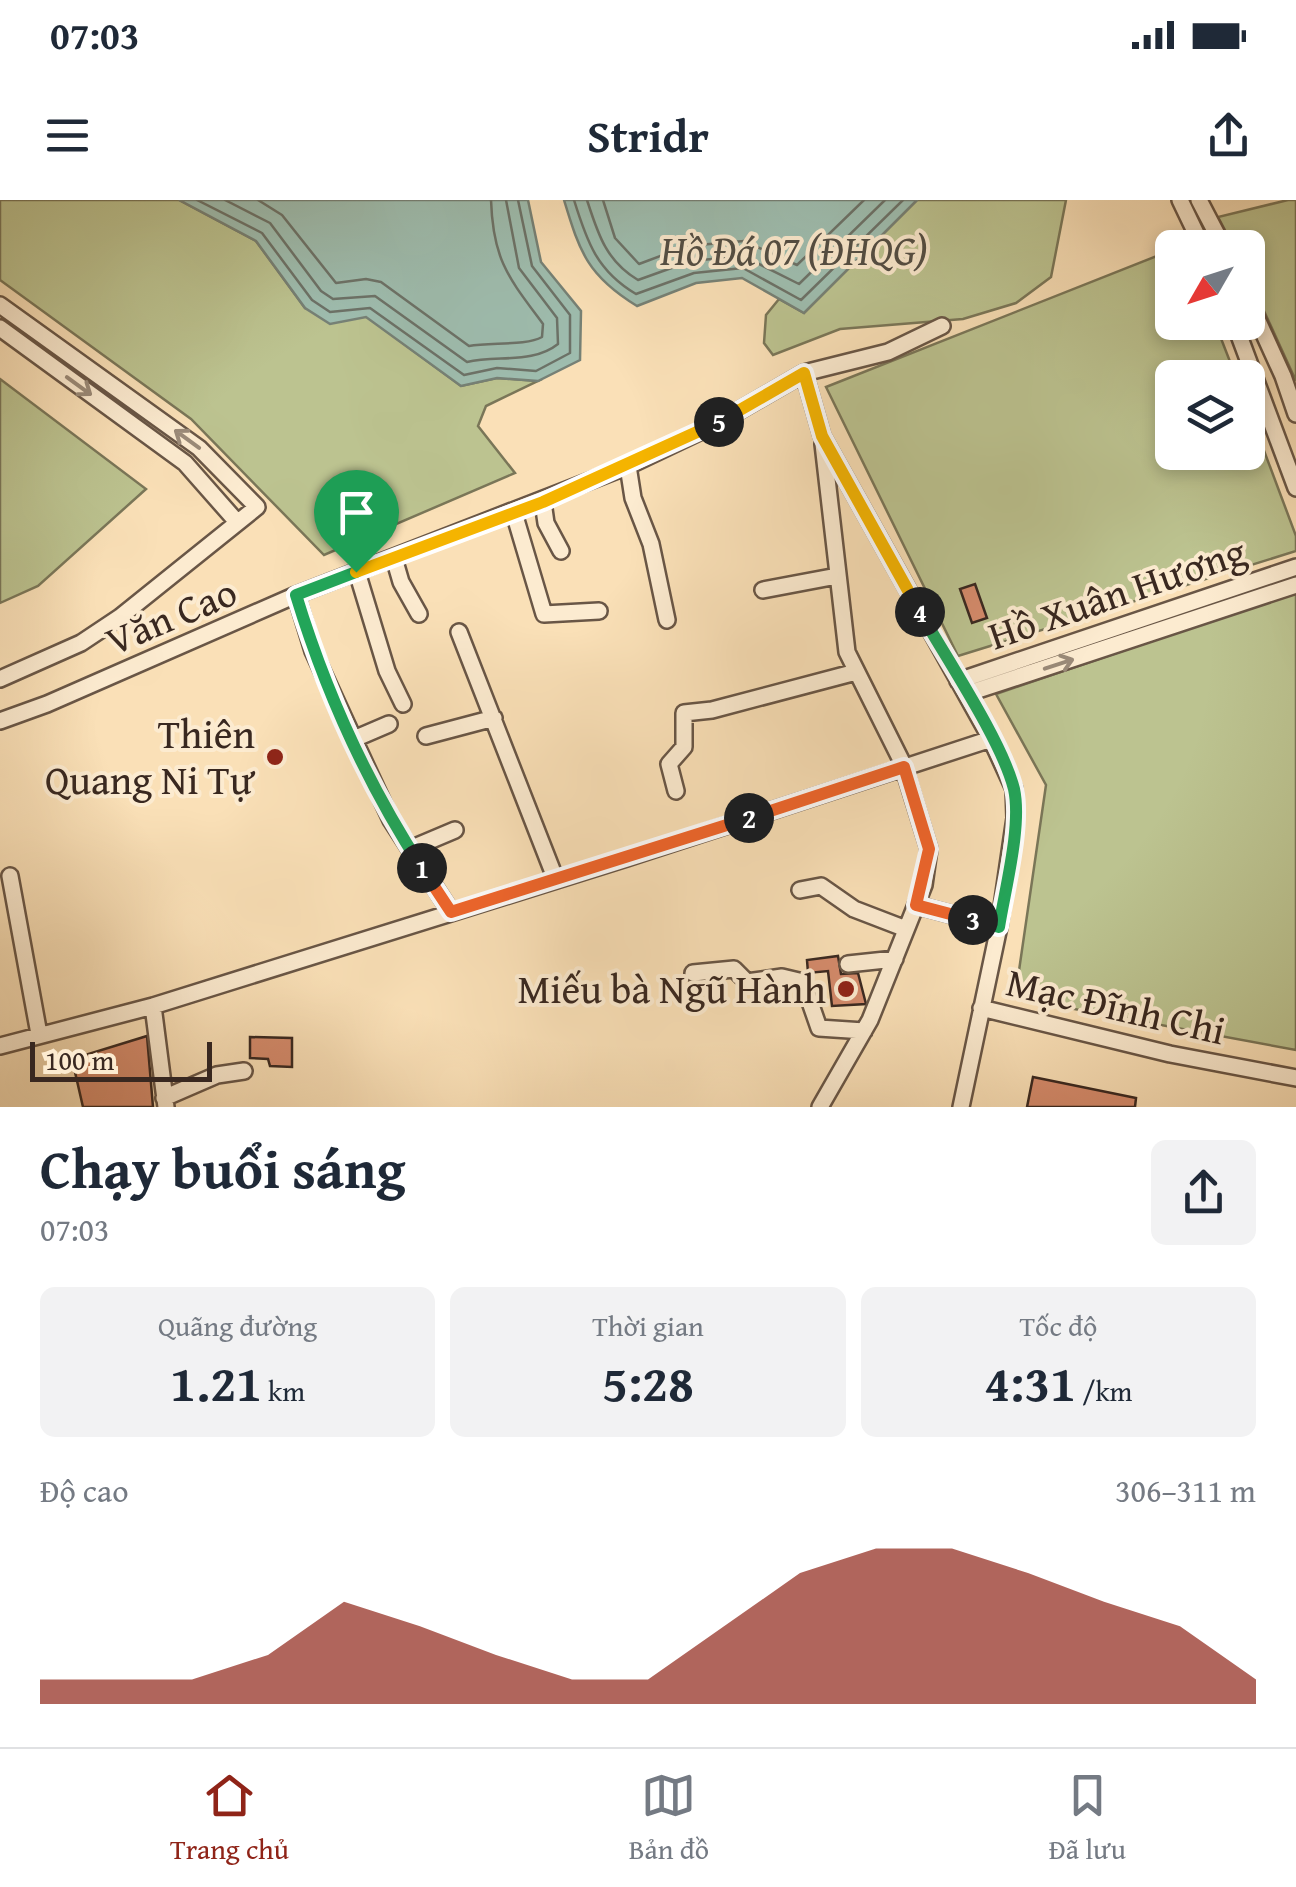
<!DOCTYPE html>
<html lang="vi">
<meta charset="utf-8">
<style>
body{margin:0;font-family:"Gentium Book Plus",serif;background:#f2f2f3;color:#1f2937;height:100vh;display:flex;flex-direction:column;font-size:38px;white-space:nowrap}
*{box-sizing:border-box;margin:0}
p{font-size:32px;color:#747a83}
.icon{flex:none;width:55px;height:55px;fill:none;stroke:currentColor;stroke-width:2;stroke-linecap:round;stroke-linejoin:round}
.map{position:relative;height:907px;overflow:hidden}
.side{display:flex;flex-direction:column;background:#fff;flex:1}
.side>*{flex:none}
.needle{width:65px;rotate:231deg}
.buttons{position:absolute;left:1155px;top:30px;display:grid;gap:20px}
.buttons a{display:grid;place-items:center;width:110px;height:110px;border-radius:15px;background:#fff;box-shadow:0 5px 15px #0003;font-size:50px}
.scale{position:absolute;left:30px;bottom:25px;width:182px;box-sizing:border-box;padding-left:10px;border:5px solid #392820;border-top:0;font-size:28px;line-height:35px;white-space:nowrap;color:#392820;-webkit-text-stroke:8px #fcebd0;paint-order:stroke}
.pin{position:absolute;display:grid;place-items:center;width:85px;height:85px;color:#fff;margin:-102px -42px;border-radius:50% 50% 50% 0;rotate:-45deg;box-shadow:0 0 10px #0007}
.pin .icon{rotate:45deg}
.km{position:absolute;width:50px;height:50px;margin:-25px;border-radius:50%;background:#222;color:#fff;font-size:28px;line-height:50px;text-align:center}
.round{display:grid;place-items:center;flex:none;width:105px;height:105px;border-radius:15px;background:#f2f2f3}
.headline{display:flex;align-items:center;justify-content:space-between;height:170px;padding:0 40px}
h1{font-size:55px;font-weight:700;line-height:75px}
.metrics{display:grid;grid-template-columns:repeat(3,1fr);gap:15px;height:170px;padding:10px 40px}
.metrics div{display:grid;align-content:center;border-radius:15px;background:#f2f2f3;text-align:center}
.metrics b{font-size:50px;font-weight:700}
.metrics small{font-size:28px;font-weight:400}
.metrics p{font-size:28px}
.chart{height:280px;padding:20px 40px}
.chart p{display:flex;justify-content:space-between}
.chart svg{width:100%;height:180px;margin-top:10px;fill:#8f2418;opacity:.7}
.status{display:flex;justify-content:space-between;align-items:center;height:70px;padding:0 50px;background:#fff;direction:ltr}
.status svg{height:28px;fill:currentColor}
header{display:flex;justify-content:space-between;align-items:center;height:130px;padding:0 40px;background:#fff;font-size:45px;font-weight:700}
.tab-bar{display:flex;justify-content:space-around;align-items:center;height:140px;border-top:2px solid #e0e1e3;background:#fff;font-size:28px;color:#747a83}
.tab-bar a{display:grid;justify-items:center;gap:5px}
.tab-bar .current{color:#8f2418}
.map>svg:first-child{display:block}
.green{fill:#bcc390;stroke:#7a7658;stroke-width:2.5}
.water{fill:#9ebdaf;stroke:#768176;stroke-width:2.5}
.lines{fill:none;stroke-linecap:round;stroke-linejoin:round}
.shore{stroke:#6c7268;stroke-width:2.5}
.building{fill:#d58b6c;stroke:#392820;stroke-width:2.5}
.minor-casing{stroke:#695646;stroke-width:20}
.minor{stroke:#fcebd0;stroke-width:15}
.oneway{stroke:#9a8a78}
.split-1-casing{stroke:#fff;stroke-width:20}
.split-2-casing{stroke:#fff;stroke-width:20}
.split-3-casing{stroke:#fff;stroke-width:20}
.split-4-casing{stroke:#fff;stroke-width:20}
.split-5-casing{stroke:#fff;stroke-width:20}
.split-6-casing{stroke:#fff;stroke-width:20}
.split-1{stroke:#22a559;stroke-width:12}
.split-2{stroke:#f0652b;stroke-width:12}
.split-3{stroke:#f0652b;stroke-width:12}
.split-4{stroke:#22a559;stroke-width:12}
.split-5{stroke:#f5b400;stroke-width:12}
.split-6{stroke:#f5b400;stroke-width:12}
.poi-dot{fill:#8f2418;stroke:#fcebd0;stroke-width:4}
.labels{text-anchor:middle;stroke-width:8;stroke-linejoin:round;paint-order:stroke}
.street-label{font-size:40px;fill:#392820;stroke:#fcebd0}
.poi-label{font-size:40px;fill:#392820;stroke:#fcebd0;text-anchor:end}
.water-label{font-size:42px;font-style:italic;fill:#524d44;stroke:#fcebd0}
</style>
<div class="status"><b>07:03</b><svg viewBox="0 0 49 12"><path d="M0 12V9h3v3zM5 12V6h3v6zM10 12V3h3v9zM15 12V0h3v12zM26 1h20v11H26zM47 4h2v5h-2z"/></svg></div>
<header><svg class="icon" aria-label="menu" viewBox="0 0 24 24"><path d="M4 6h16M4 12h16M4 18h16"/></svg>Stridr<svg class="icon" aria-label="share" viewBox="0 0 24 24"><path d="M12 15V3M7 8l5-5 5 5M5 13v7h14v-7"/></svg></header>
<div class="map">
<svg width="1296" height="907" viewBox="0 0 1296 907">
<rect width="100%" height="100%" fill="#fae0b7"/>
<filter id="stains"><feTurbulence type="fractalNoise" baseFrequency=".002" numOctaves="4"/><feColorMatrix values="0 0 0 0 .2 0 0 0 0 .09 0 0 0 0 .02 0 0 0 .5 -.17"/></filter>
<radialGradient id="worn" r=".72"><stop offset=".6" stop-color="#630" stop-opacity="0"/><stop offset="1" stop-color="#630" stop-opacity=".3"/></radialGradient>
<path class="green" d="M0 0H179L256 41 305 108 366 116 461 186 497 178 538 181 486 206 478 226 515 273 324 355 191 219 0 80Z
M917 0H1066L1051 77 1016 103 963 119 840 129 773 155 764 143 766 115 779 99 804 113Z
M1288 0H1296V181L1248 76V48L1234 47 1218 17Z
M1172 50V122L1215 123 1236 177 1172 178V252H1248V208L1296 336V351L958 456 826 187Z
M0 179 146 289 38 386 0 403Z
M1296 392V850L1015 798 1046 585 996 494Z"/>
<path class="water" d="M179 0H528L541 62 581 111 580 160 538 181 497 178 461 186 366 117 330 124 305 108 256 41Z
M564 0H917L804 113 742 78 696 83 637 106C588 76 580 53 564 0Z"/>
<g class="lines">
<path class="shore" d="M197 0 262 33 312 100 330 112 370 108 464 175 497 168 536 171 570 153V115L532 66 518 0
M225 0 270 23 321 91 333 99 375 96 467 162C498 155 533 164 558 144L557 118 519 68 506 0
M258 0 282 15 336 83 366 79 381 82 469 146C490 142 526 146 542 137L543 124C509 78 493 61 491 0
M574 0C587 42 597 71 636 94L694 73 743 68 801 100 903 0
M587 0C598 34 606 61 638 80L691 61 743 56 799 84 885 0
M603 0 615 38 639 64 687 46 744 41 797 65 864 0"/>
</g>
<path class="building" d="M975 384 987 418 972 423 960 389Z
M838 756 841 774 858 773 866 804 832 806 828 771 808 773 807 760Z
M147 836 153 907H83L72 859Z
M250 837 292 838V867L270 866 268 859 250 858Z
M1033 877 1136 898 1135 907H1027Z"/>
<g class="lines">
<defs>
<path id="minor" d="M1180 0 1203 48
M1199 0 1224 48
M1248 99 1283 176 1296 214
M0 105 199 248 257 307 120 417 81 443 0 479
M1234 122 1296 288
M0 128 185 263 237 322
M804 173 822 236 991 539 1014 589 1015 618 999 727 961 907
M628 266 633 298 651 344 667 420
M543 302 546 323 561 351
M514 313 544 414 599 411
M394 358 401 382 419 414
M357 372 387 471 403 504
M763 390 837 376
M296 395 313 451 391 620 451 712
M459 432 556 680
M958 481 1296 367
M966 494 1296 385
M0 521 47 504 296 395 628 266 716 224 804 173 888 152 942 126
M426 536 494 518
M354 539 389 524
M676 591 669 564 684 547V513L712 510 856 472
M410 649 455 630
M10 676 39 834
M800 690 821 686 854 709 906 729
M916 705 999 727
M848 764 895 759
M693 773 734 769 747 782 782 777 803 782 819 828 864 831
M153 806 166 907
M981 808 1170 854 1296 878
M0 846 153 806 627 658 991 539
M164 898 217 875 244 871
M820 907 870 820 924 685 929 649 902 562 847 452 823 244"/>
</defs>
<use href="#minor" class="minor-casing"/>
<use href="#minor" class="minor"/>
</g>
<defs><path id="oneway-shaft" d="M-6 0H5M1.5-3L5.5 0L1.5 3" fill="none" stroke-width="1.6" stroke-linecap="round" stroke-linejoin="round" transform="scale(2.5)"/></defs>
<g class="oneway">
<use href="#oneway-shaft" transform="translate(79 186) rotate(36)"/>
<use href="#oneway-shaft" transform="translate(187 239) rotate(-144)"/>
<use href="#oneway-shaft" transform="translate(1059 464) rotate(-18)"/>
</g>
<g class="lines">
<defs>
<path id="split-1" d="M356 372 296 395C325 490 368 585 422 668"/>
<path id="split-2" d="M422 668 451 712 749 618"/>
<path id="split-3" d="M749 618 904 567 929 649 916 705 973 720"/>
<path id="split-4" d="M920 412C946 458 1002 541 1014 589 1022 626 1005 689 999 727L973 720"/>
<path id="split-5" d="M719 222 804 173 822 236 920 412"/>
<path id="split-6" d="M356 372 543 302 719 222"/>
</defs>
<use href="#split-1" class="split-1-casing"/>
<use href="#split-2" class="split-2-casing"/>
<use href="#split-3" class="split-3-casing"/>
<use href="#split-4" class="split-4-casing"/>
<use href="#split-5" class="split-5-casing"/>
<use href="#split-6" class="split-6-casing"/>
<use href="#split-1" class="split-1"/>
<use href="#split-2" class="split-2"/>
<use href="#split-3" class="split-3"/>
<use href="#split-4" class="split-4"/>
<use href="#split-5" class="split-5"/>
<use href="#split-6" class="split-6"/>
</g>
<g class="poi-dot">
<circle cx="275" cy="557" r="10"/>
<circle cx="846" cy="789" r="10"/>
</g>
<g class="labels">
<g class="street-label">
<text transform="translate(1117 393) rotate(-19)" y="14">Hồ Xuân Hương</text>
<text transform="translate(171 416) rotate(-23)" y="14">Văn Cao</text>
<text transform="translate(1116 806) rotate(13)" y="14">Mạc Đĩnh Chi</text>
</g>
<g class="poi-label">
<text x="255" y="548">Thiên<tspan x="255" dy="46">Quang Ni Tự</tspan></text>
<text x="826" y="803">Miếu bà Ngũ Hành</text>
</g>
<g class="water-label">
<text x="794" y="65">Hồ Đá 07 (ĐHQG)</text>
</g>
</g>
<rect width="100%" height="100%" filter="url(#stains)"/>
<rect width="100%" height="100%" fill="url(#worn)"/>
</svg>
<div class="buttons">
<a><svg class="needle" viewBox="-14 -14 28 28"><path d="M0-13l5 13h-10z" fill="#e53935"/><path d="M0 13l5-13h-10z" fill="#747a83"/></svg></a>
<a><svg class="icon" aria-label="layers" viewBox="0 0 24 24"><path d="M12 4l9 5-9 5-9-5zM3 14l9 5 9-5"/></svg></a>
</div>
<div class="scale">100 m</div>
<div class="pin" style="left:356px;top:372px;background:#1e9e55"><svg class="icon" aria-label="arrive" viewBox="0 0 24 24"><path d="M6 21V4h12l-3 4 3 4H6"/></svg></div>
<b class="km" style="left:422px;top:668px">1</b>
<b class="km" style="left:749px;top:618px">2</b>
<b class="km" style="left:973px;top:720px">3</b>
<b class="km" style="left:920px;top:412px">4</b>
<b class="km" style="left:719px;top:222px">5</b>
</div>
<section class="side">
<div class="headline"><div><h1>Chạy buổi sáng</h1><p>07:03</p></div><a class="round"><svg class="icon" aria-label="share" viewBox="0 0 24 24"><path d="M12 15V3M7 8l5-5 5 5M5 13v7h14v-7"/></svg></a></div>
<div class="metrics">
<div><p>Quãng đường</p><b>1.21<small> km</small></b></div>
<div><p>Thời gian</p><b>5:28</b></div>
<div><p>Tốc độ</p><b>4:31<small> /km</small></b></div>
</div>
<div class="chart"><p><span>Độ cao</span>306–311 m</p>
<svg viewBox="0 0 160 44" preserveAspectRatio="none"><path d="M0 44V38L10 38L20 38L30 32L40 19L50 25L60 32L70 38L80 38L90 25L100 12L110 6L120 6L130 12L140 19L150 25L160 38V44z"/></svg>
</div>
</section>
<nav class="tab-bar">
<a class="current"><svg class="icon" aria-label="home" viewBox="0 0 24 24"><path d="M3 11l9-7 9 7M6 9v11h12V9"/></svg>Trang chủ</a>
<a><svg class="icon" aria-label="map" viewBox="0 0 24 24"><path d="M3 6l6-2 6 2 6-2v14l-6 2-6-2-6 2zM9 4v14M15 6v14"/></svg>Bản đồ</a>
<a><svg class="icon" aria-label="saved" viewBox="0 0 24 24"><path d="M7 4h10v16l-5-4-5 4z"/></svg>Đã lưu</a>
</nav>
